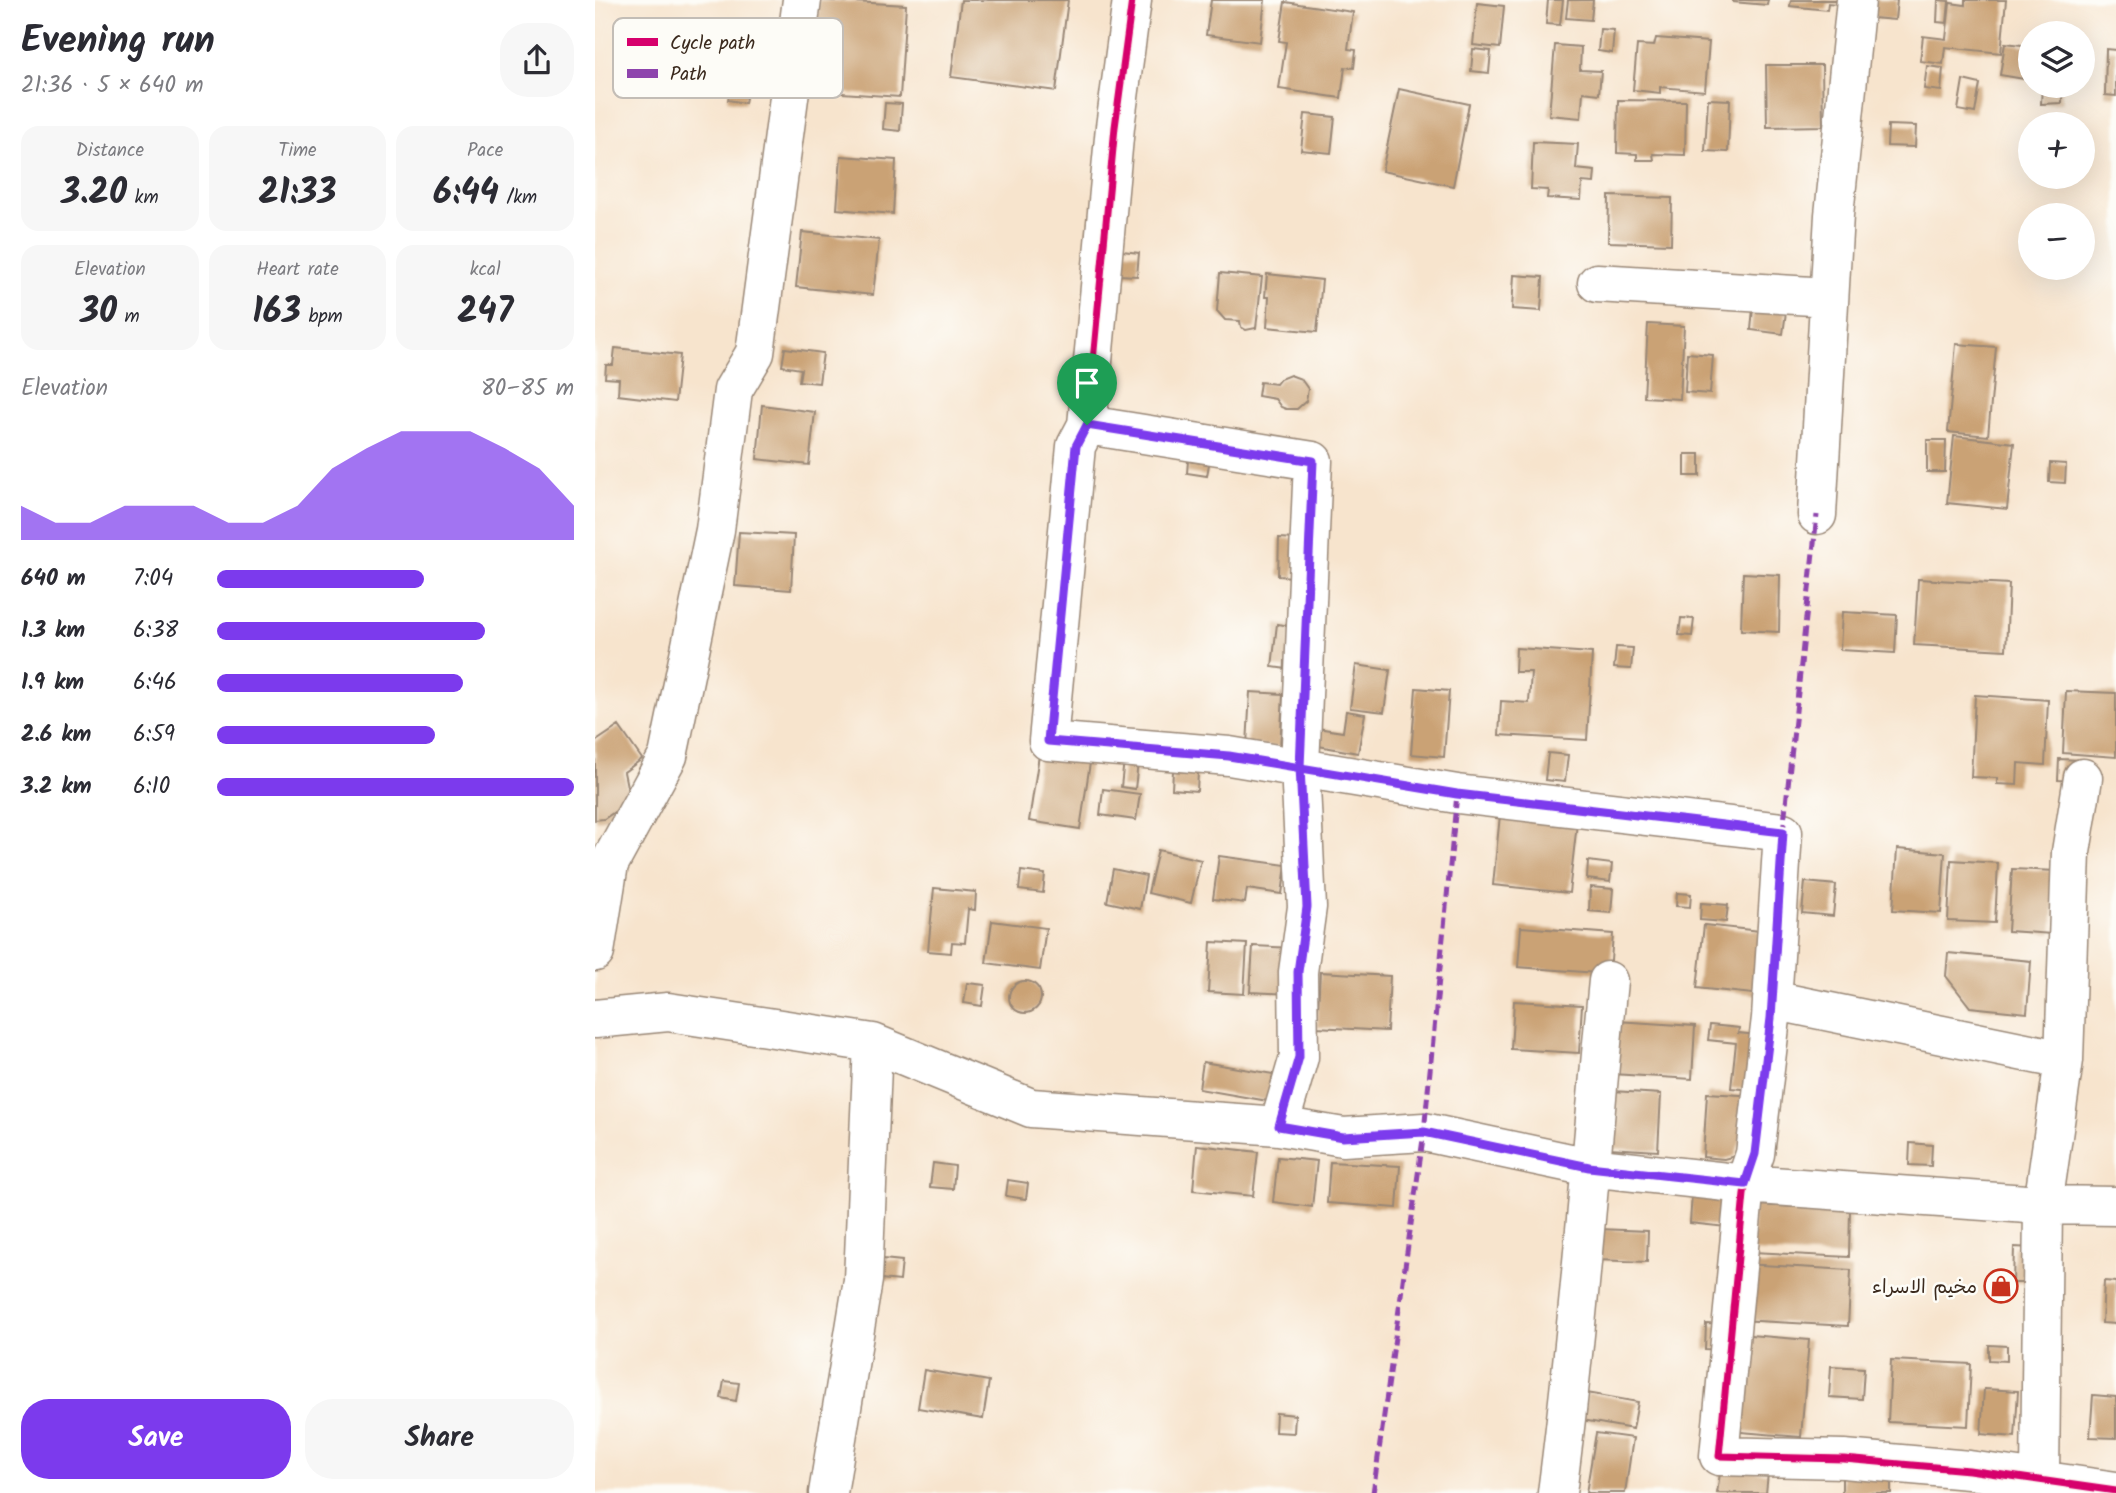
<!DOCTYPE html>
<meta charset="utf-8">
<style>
body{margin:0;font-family:Kalam,"Playpen Sans Arabic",sans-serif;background:#f7f7f7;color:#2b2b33;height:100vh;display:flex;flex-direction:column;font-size:26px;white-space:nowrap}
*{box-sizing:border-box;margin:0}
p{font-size:23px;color:#7c7c81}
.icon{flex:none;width:38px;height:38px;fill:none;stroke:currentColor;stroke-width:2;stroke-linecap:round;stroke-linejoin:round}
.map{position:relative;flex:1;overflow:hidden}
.drawer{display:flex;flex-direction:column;background:#fff;width:595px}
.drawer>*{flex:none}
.buttons{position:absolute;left:1423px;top:21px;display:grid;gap:14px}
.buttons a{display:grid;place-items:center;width:77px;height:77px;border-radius:50%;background:#fff;box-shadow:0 7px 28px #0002;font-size:35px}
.pin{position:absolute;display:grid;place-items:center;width:60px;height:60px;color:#fff;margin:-72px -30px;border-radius:50% 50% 50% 0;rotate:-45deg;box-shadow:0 0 7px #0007}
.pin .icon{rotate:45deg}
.round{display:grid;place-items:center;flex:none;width:74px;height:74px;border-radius:28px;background:#f7f7f7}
.overview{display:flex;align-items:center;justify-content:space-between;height:119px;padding:0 21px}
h1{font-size:38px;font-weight:600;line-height:52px}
.figures{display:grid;grid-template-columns:repeat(3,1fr);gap:10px;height:119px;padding:7px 21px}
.figures div{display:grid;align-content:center;border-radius:18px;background:#f7f7f7;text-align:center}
.figures b{font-size:35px;font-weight:600}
.figures small{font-size:19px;font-weight:400}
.figures p{font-size:19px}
.chart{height:196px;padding:14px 21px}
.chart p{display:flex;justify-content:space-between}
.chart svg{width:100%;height:126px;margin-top:7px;fill:#7c3aed;opacity:.7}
.action{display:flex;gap:14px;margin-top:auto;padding:14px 21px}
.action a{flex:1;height:80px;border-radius:28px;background:#7c3aed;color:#fff;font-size:28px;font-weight:600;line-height:80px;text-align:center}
.action a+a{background:#f7f7f7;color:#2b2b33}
ul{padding:0 21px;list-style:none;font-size:23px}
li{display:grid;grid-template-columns:112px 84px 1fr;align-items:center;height:52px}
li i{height:18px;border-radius:9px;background:#7c3aed}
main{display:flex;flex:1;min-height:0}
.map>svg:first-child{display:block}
.building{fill:#caa274}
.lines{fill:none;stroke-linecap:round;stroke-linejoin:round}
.minor-casing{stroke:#998776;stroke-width:41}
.minor{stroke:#fff;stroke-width:38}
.quiet{stroke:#8e44ad;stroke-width:5;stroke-dasharray:10 5;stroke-linecap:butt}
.cycleway-casing{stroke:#fdfcf7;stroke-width:11}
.cycleway{stroke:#d6006c;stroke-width:7}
.route-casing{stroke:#fff;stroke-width:14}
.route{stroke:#7c3aed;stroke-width:9}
.labels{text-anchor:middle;stroke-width:5;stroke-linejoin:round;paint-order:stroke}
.poi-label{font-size:19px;fill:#3b2a1e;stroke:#fdfcf7;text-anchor:end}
.key{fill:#fdfcf7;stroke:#c3bdb6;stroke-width:2}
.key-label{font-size:19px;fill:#3b2a1e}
</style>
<main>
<section class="drawer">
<div class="overview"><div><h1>Evening run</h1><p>21:36 · 5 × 640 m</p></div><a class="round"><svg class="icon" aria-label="share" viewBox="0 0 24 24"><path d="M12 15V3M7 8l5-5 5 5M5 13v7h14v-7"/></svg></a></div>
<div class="figures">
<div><p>Distance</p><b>3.20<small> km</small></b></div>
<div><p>Time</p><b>21:33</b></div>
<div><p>Pace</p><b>6:44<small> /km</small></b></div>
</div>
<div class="figures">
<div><p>Elevation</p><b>30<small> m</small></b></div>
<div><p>Heart rate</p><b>163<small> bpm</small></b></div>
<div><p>kcal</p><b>247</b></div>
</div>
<div class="chart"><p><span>Elevation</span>80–85 m</p>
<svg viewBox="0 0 160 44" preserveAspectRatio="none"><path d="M0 44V32L10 38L20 38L30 32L40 32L50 32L60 38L70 38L80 32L90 19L100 12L110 6L120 6L130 6L140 12L150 19L160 32V44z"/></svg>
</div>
<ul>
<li><b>640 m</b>7:04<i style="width:58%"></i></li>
<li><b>1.3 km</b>6:38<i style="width:75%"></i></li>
<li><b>1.9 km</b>6:46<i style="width:69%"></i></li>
<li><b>2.6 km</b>6:59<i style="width:61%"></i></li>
<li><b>3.2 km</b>6:10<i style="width:100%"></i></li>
</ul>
<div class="action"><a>Save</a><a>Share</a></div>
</section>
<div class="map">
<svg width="1521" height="1493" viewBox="0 0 1521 1493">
<rect width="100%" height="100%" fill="#fdfcf7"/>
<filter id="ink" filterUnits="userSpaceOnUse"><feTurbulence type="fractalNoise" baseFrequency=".0143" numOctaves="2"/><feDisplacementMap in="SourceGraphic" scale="14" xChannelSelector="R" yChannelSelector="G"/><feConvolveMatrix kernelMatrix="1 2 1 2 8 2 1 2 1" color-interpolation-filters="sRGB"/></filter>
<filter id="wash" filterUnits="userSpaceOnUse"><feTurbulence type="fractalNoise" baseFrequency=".00686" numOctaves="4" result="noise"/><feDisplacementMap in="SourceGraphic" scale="28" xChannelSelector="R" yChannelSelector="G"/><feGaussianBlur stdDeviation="1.57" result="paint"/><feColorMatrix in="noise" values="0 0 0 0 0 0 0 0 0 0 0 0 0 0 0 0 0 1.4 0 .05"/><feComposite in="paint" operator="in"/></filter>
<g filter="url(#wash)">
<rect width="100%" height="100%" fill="#f7e4cd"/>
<g id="blocks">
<path class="building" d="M224 0 311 5 305 97 218 91Z
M366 0H473L461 91 356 77Z
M616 0H670L665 42 611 35Z
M953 0H968L965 25 951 24Z
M973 0H998L996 20 971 18Z
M1138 0H1173L1172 5 1138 2Z
M1196 0H1252V5L1233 3 1232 10 1195 6Z
M1280 0H1302L1300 20 1278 18Z
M1343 0 1354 1 1352 23 1342 22Z
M1370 0H1411L1406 53 1350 47 1348 64 1325 61 1328 36 1351 39 1355 3 1370 5Z
M690 2 758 12 753 49 761 50 759 68 750 67 746 98 684 89 691 42 684 41Z
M882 3 909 6 905 48 878 45Z
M1005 29 1019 30 1017 53 1003 51Z
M1061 38 1114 42 1110 91 1065 87V93L1038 90 1042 45 1059 46Z
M1410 43 1435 46V80L1405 75Z
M960 45 986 47 985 70 1006 71 1004 94 988 92 986 118 954 115Z
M878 49 896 51 894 73 876 71Z
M1511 49 1521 50V96L1510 95Z
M1171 65H1227L1228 126 1172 127Z
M1332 66 1348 68 1346 91 1329 89Z
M137 78 154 81 150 103 133 100Z
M1368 80 1385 84 1380 113 1363 110Z
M1447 86H1465V89H1467V103L1446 104Z
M804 89 874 104 858 186 787 171Z
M1113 99 1135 100 1133 152 1110 151Z
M1023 100 1091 101 1090 155 1058 154 1059 160H1042V154L1022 153Z
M290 103 307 104 305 131 288 129Z
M710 114 740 117 736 153 706 150Z
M1293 125 1321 126 1320 147 1292 146Z
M938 142 983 144 981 169 1000 171 999 183 987 182 986 200 952 198 953 190 936 189Z
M246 156 301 160 298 214 242 209Z
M1014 196 1077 198 1076 244 1013 242Z
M207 232 284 240 278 295 201 287Z
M527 251 544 253 542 276 525 275Z
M625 273 667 277 661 328 651 330 646 327 645 321 630 320 622 311Z
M672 274 727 280 722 332 672 327 674 297H670Z
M919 275 948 277 946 311 917 309Z
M1158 308 1191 312 1188 334 1156 330Z
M1053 324 1089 326 1085 399 1049 397Z
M1361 344 1401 347 1393 436 1353 432Z
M20 348 85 355 80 402 23 395 24 379 10 378 11 365H18Z
M190 348 228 353 224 383 204 381 206 369 187 366Z
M1092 353 1118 355 1115 394 1090 392Z
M695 375 706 379 713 389 711 401 702 409H691L686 407 680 399 663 396 665 382 681 384 685 379Z
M167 405 220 412 214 465 162 459Z
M1359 436 1419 443 1412 509 1352 503Z
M1332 440H1351L1350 472H1332Z
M1090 454H1105V476H1090Z
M593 461 614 464 612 476 592 473Z
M1455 463 1471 464 1470 483 1454 482Z
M144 532 199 535 196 590 140 586Z
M684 538 701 539 699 577 683 576Z
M1148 573 1185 575 1184 632 1146 630Z
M1323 579 1414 584 1411 650 1319 645Z
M1247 612 1302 615 1300 653 1245 650Z
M1086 618 1099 619 1097 636 1084 635Z
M682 624 697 626 692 669 677 667Z
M1021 647 1038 648 1036 669 1019 668Z
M921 648 997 653 992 740 904 735 906 701 934 703 936 672H920Z
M761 665 795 670 789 712 755 708Z
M821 688 854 691 849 757 816 754Z
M1471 691 1521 693V757L1468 753Z
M655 692 688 694 685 747 652 745Z
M1380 695 1453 700 1450 765 1423 763 1422 785 1402 784V778L1376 777Z
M751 711 770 714 763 753 712 744 715 727 748 732Z
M24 726 47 759 29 772 35 801 9 819 0 820V742Z
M953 753 973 755 970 782 950 780Z
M444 755 495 763 485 829 434 821Z
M1464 759 1485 760 1484 781 1463 780Z
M529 760 543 762 540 789 526 787Z
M578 771 603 772 602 791 577 789Z
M508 789 545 794 541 820 505 815Z
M905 815 982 823 974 893 898 885Z
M1302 849 1350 853 1346 913 1298 910Z
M563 850 606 860 596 903 553 893Z
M624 856 691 865 687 894 652 889 650 903 618 899Z
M1356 860 1403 863 1400 923 1353 921Z
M993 861 1017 864 1015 882 992 879Z
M518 869 551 876 545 909 512 902Z
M1417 869 1461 871 1457 934 1413 931Z
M426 871 450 874 448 893 424 890Z
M1210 882 1241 885 1238 916 1207 913Z
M995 887 1018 889 1016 913 994 911Z
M339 888 381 892 380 910 373 909 370 943 357 942 356 953 333 951Z
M1082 893 1096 894 1095 907 1081 906Z
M1106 903 1133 905 1131 922 1105 920Z
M397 921 451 928 445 970 391 963Z
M1109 925 1174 932 1167 995 1102 988Z
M926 927 1018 934 1015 974 923 967Z
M616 942 652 944 649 994 613 992Z
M658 946 698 948 695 994 655 992Z
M1353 953 1436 961 1432 1013 1375 1007 1351 976Z
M725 972 795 976 792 1031 722 1027Z
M414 997a16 16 0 1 1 32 0a16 16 0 1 1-32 0Z
M372 983 390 985 387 1006 369 1003Z
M919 1001 987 1005 984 1053 916 1049Z
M1021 1021 1100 1026 1097 1079 1018 1074Z
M1115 1025 1144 1028 1143 1033 1163 1035 1158 1090 1136 1088 1141 1043 1113 1040Z
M608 1062 678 1074 673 1101 604 1089Z
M1017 1091 1066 1094 1063 1151 1014 1148Z
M1112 1093 1161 1096 1140 1156 1129 1159 1108 1157Z
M1315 1143 1337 1145 1336 1166 1314 1165Z
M602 1145 663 1152 658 1196 598 1190Z
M683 1157 722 1161 717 1207 678 1202Z
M735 1162 805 1166 802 1208 732 1203Z
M338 1163 360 1166 358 1189 335 1187Z
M413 1180 433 1183 431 1199 411 1196Z
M1097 1194 1133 1198 1131 1227 1095 1223Z
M1159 1205 1255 1209 1254 1257 1157 1252Z
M1003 1229 1053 1231 1052 1262 1002 1260Z
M1419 1247 1438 1248 1437 1283H1418Z
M288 1259 307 1261 305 1281 286 1279Z
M1148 1264 1256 1270 1253 1326 1145 1320Z
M1509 1281 1521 1282V1324L1507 1323Z
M1111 1324 1130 1325 1129 1350 1110 1349Z
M1143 1334 1214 1340 1206 1437 1135 1431Z
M1394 1345 1412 1346V1361L1394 1360Z
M1296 1360 1376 1364 1373 1426 1293 1422Z
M1236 1366 1269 1368 1267 1399 1234 1397Z
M329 1370 394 1381 388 1419 323 1408Z
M129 1381 144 1383 141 1401 126 1398Z
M1389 1389 1423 1391 1420 1437 1386 1434Z
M992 1393 1043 1402 1038 1429 987 1420Z
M1498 1395 1521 1397V1438L1495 1437Z
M681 1413 700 1415 699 1433 680 1432Z
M1001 1433 1038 1438 1030 1493H991Z
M1126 1467 1173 1473 1171 1493H1122Z
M1247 1475 1296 1477V1493H1247Z"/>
</g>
</g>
<g filter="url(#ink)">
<use href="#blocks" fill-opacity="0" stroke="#998776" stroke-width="2"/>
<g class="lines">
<defs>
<path id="minor" d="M537 0 520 127 492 425 481 446 453 741 634 756 862 794 1188 832 1176 1018 1160 1154 1150 1184 1124 1456 1249 1459 1374 1470 1521 1491
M1002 283 1234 297
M492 425 718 461 705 767 712 907 703 972 704 1057 684 1126
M1222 515 1239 215 1261 0
M0 952 14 864 73 756 120 530 138 390 160 353 207 0
M1177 1000 1469 1060
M0 1019 73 1012 278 1043 436 1108 684 1126 748 1137 829 1132 994 1167 1150 1184 1331 1197 1448 1205 1521 1206
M1445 1479 1448 1205 1469 1060 1476 852 1488 778
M233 1493 268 1280 278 1043
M962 1493C984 1323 996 1151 1013 981"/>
</defs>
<use href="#minor" class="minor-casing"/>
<use href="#minor" class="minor"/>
<path class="quiet" d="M1188 832 1222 515
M778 1493 829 1132 862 794"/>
<defs>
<path id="cycleway" d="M537 0 520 127 492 425 481 446 453 741 634 756 862 794 1188 832 1176 1018 1160 1154 1150 1184 1124 1456 1249 1459 1374 1470 1521 1491"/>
</defs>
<use href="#cycleway" class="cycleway-casing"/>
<use href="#cycleway" class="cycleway"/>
</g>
</g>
<g class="lines" filter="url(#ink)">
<defs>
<path id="route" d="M492 425 718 461 705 767 712 907 703 972 704 1057 684 1126 748 1137 829 1132 994 1167 1150 1184 1160 1154 1176 1018 1188 832 862 794 634 756 453 741 481 446 492 425"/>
</defs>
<use href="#route" class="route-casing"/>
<use href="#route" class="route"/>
</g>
<defs>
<symbol id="shop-ring" viewBox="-11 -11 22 22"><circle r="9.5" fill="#fdfcf7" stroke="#c8321e" stroke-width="1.5"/><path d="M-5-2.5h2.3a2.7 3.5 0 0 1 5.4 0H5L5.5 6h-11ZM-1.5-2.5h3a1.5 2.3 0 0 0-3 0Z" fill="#c8321e"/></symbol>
</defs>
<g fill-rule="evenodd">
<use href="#shop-ring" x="1387" y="1267" width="38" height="38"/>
</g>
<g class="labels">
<g class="poi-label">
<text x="1382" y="1293">مخيم الاسراء</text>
</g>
</g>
<rect x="18" y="18" width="230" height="80" rx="10" class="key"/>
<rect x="32" y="38" width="31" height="8" fill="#d6006c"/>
<rect x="32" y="69" width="31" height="9" fill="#8e44ad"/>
<g class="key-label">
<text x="75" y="49">Cycle path</text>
<text x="75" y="80">Path</text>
</g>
</svg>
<div class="buttons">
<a><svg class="icon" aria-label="layers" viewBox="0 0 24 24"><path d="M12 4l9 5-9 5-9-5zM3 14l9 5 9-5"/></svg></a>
<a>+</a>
<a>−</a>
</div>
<div class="pin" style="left:492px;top:425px;background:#1e9e55"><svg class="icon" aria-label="arrive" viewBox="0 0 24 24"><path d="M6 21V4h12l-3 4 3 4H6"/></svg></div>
</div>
</main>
